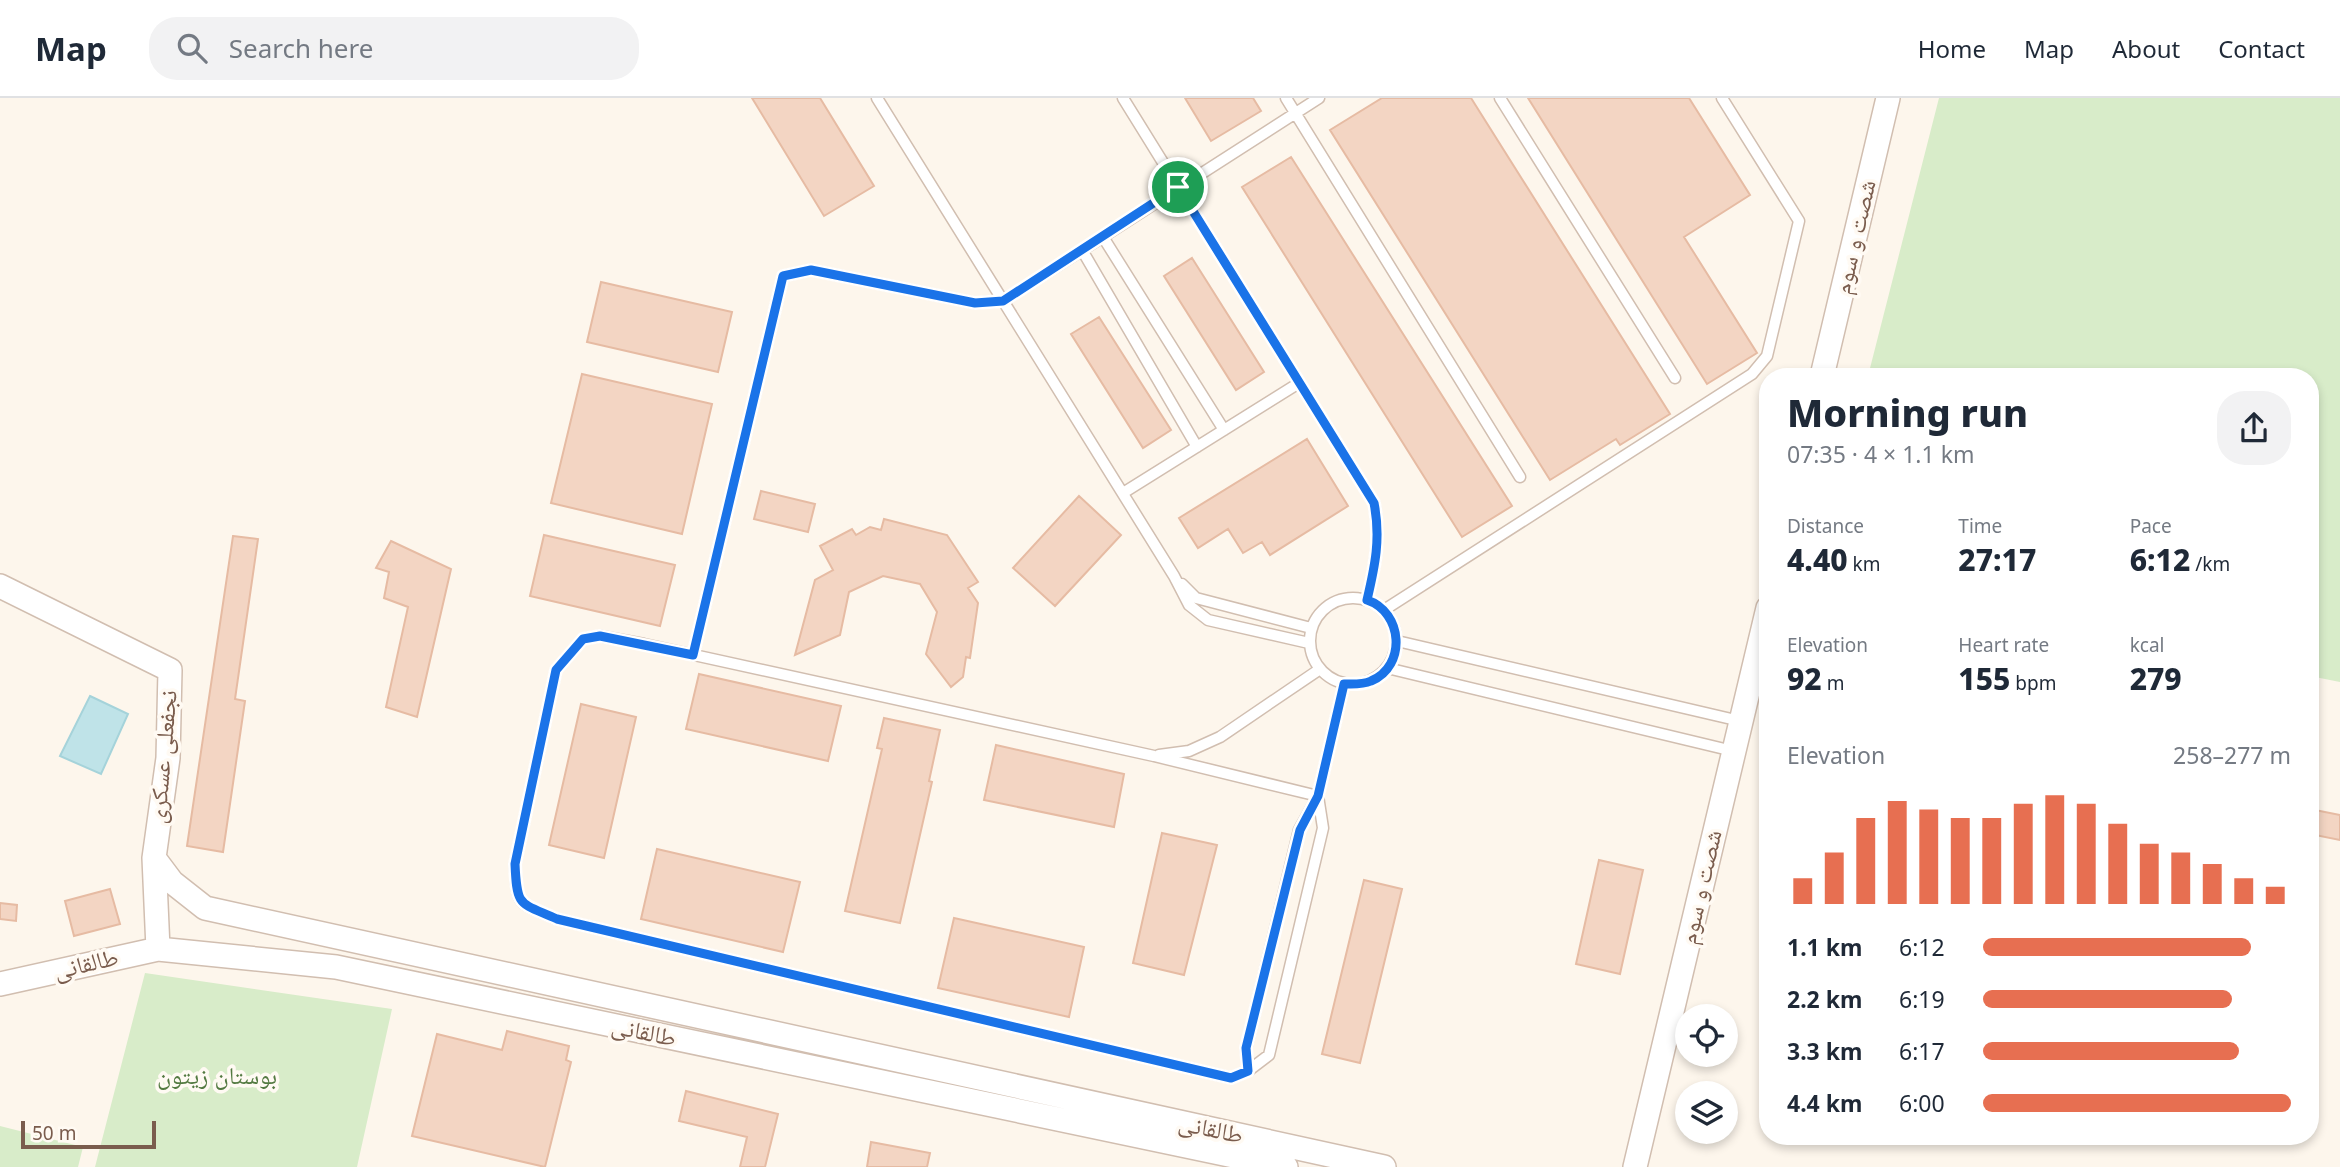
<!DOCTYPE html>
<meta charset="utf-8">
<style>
body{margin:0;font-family:"Noto Sans","Noto Naskh Arabic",sans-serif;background:#f2f2f3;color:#1f2937;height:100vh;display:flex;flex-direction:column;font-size:26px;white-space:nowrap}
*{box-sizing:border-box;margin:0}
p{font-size:23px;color:#747a83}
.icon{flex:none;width:38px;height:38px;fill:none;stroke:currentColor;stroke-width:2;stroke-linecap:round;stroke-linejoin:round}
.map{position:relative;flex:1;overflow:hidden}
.panel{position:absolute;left:1759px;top:270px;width:560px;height:777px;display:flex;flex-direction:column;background:#fff;border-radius:28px;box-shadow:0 4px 10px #0003}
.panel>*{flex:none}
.tools{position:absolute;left:1675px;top:906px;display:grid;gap:14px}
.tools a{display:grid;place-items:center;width:63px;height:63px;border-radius:50%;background:#fff;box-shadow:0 4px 10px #0003;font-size:35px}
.scale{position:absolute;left:21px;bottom:18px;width:135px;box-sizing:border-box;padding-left:7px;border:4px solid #7a5c4d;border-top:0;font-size:19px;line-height:24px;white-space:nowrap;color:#7a5c4d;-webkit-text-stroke:5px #fffaf3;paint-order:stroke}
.pin{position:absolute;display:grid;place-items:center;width:60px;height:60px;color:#fff;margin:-30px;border:4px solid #fff;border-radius:50%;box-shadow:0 2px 7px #0007}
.round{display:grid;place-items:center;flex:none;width:74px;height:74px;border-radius:28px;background:#f2f2f3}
.headline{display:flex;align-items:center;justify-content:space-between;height:119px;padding:0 28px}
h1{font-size:38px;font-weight:800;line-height:52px}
.figures{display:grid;grid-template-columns:repeat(3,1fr);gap:10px;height:119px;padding:7px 28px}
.figures div{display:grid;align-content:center}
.figures b{font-size:30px;font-weight:800}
.figures small{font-size:19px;font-weight:400}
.figures p{font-size:19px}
.chart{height:196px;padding:14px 28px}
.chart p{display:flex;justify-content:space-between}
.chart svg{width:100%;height:126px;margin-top:7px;stroke:#e76f51;stroke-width:6}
ul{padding:0 28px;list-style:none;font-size:23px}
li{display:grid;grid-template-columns:112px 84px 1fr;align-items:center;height:52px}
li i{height:18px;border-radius:9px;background:#e76f51}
header{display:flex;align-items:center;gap:42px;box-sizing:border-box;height:98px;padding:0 35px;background:#fff;border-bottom:2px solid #e0e1e3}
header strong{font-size:33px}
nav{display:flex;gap:38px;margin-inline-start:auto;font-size:24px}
.search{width:490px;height:63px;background:#f2f2f3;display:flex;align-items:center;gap:18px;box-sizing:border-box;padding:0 24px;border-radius:28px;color:#747a83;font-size:26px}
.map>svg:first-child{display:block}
.green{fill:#d8ecc9}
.water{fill:#bfe3e8;stroke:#a5d3da;stroke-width:2}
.building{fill:#f3d5c3;stroke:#e6bba3;stroke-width:2}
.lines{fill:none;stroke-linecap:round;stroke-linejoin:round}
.service-casing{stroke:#d1beb0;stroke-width:13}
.tertiary-casing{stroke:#d1beb0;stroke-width:26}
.service{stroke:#fff;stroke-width:10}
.tertiary{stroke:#fff;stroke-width:23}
.route-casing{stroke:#fff;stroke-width:14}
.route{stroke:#1a73e8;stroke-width:9}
.labels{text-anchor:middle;stroke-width:7;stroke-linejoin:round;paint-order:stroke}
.street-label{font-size:24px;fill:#7a5c4d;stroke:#fffaf3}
.park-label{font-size:24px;fill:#537a41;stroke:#fffaf3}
</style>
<header>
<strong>Map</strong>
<div class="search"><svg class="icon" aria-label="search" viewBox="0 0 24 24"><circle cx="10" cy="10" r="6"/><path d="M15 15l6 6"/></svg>Search here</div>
<nav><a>Home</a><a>Map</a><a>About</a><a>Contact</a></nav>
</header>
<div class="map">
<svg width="2340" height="1069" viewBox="0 0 2340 1069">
<rect width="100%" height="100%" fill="#fdf6ec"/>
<path class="green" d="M1939 0H2340V584L2310 578V278H1868Z
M145 875 392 911 357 1069H95Z
M0 1028 83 1049 78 1069H0Z"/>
<path class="water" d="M90 598 128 616 101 676 60 658Z"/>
<path class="building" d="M752 0H820L874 88 824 118Z
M1185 0H1253L1261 13 1211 43Z
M1382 0H1471L1670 316 1620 347 1616 341 1550 382 1330 32Z
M1528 0H1689L1750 97 1684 139 1757 255 1707 286Z
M1291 59 1512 408 1462 439 1242 89Z
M1192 160 1264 274 1236 292 1164 178Z
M601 184 732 214 718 274 587 244Z
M1099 219 1171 332 1143 350 1071 236Z
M582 276 712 306 682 436 551 405Z
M1307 341 1348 408 1270 457 1262 444 1243 455 1228 431 1198 450 1179 420Z
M761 393 815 406 808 434 754 421Z
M1079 398 1121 437 1055 508 1013 470Z
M884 421 947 437 978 484 968 490 978 505 970 560 966 559 963 579 951 589 926 556 937 514 920 486 883 478 849 494 840 537 795 557 815 482 833 472 820 448 852 431 856 437 870 429 881 432Z
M544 437 675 467 660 528 530 498Z
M233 438 258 441 235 601 245 603 223 754 187 748Z
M391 443 451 471 417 619 386 609 408 509 384 500 389 474 376 470Z
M699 576 841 608 828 663 686 631Z
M581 606 636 619 604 760 549 747Z
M884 620 940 632 929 683 932 684 900 825 845 813 882 651 877 650Z
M996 647 1124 676 1114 729 984 702Z
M2310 711 2340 717V742L2310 736Z
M1162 735 1217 747 1184 877 1133 865Z
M657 751 800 784 783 854 641 821Z
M1599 762 1643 772 1620 876 1576 866Z
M1364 782 1402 791 1360 965 1322 956Z
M110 791 120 826 74 838 65 803Z
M0 805 17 807 16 823 0 821Z
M954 820 1084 849 1069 919 938 890Z
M507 933 569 948 566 962 571 964 545 1069 412 1038 437 936 502 952Z
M686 993 778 1016 765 1069H740L747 1039 679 1023Z
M871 1044 930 1055 927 1069H867Z"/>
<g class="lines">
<defs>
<path id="service" d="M877 0 1174 478 1189 507 1208 522 1309 545
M1123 0 1374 405C1381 440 1375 468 1367 502
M1286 0 1520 379
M1500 0 1675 280
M1103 139 1224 332
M1082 152 1197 349
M1123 395 1299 285
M1182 486 1196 500 1311 530
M1310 543a43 43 0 1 1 86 0a43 43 0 1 1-86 0Z
M1384 512 1752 276 1767 258 1799 123 1722 0
M600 538 644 546 1154 658 1318 698 1323 730 1269 957 1248 973 1231 980 557 821C518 804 517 810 515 766L556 572 583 541Z
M1397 543 1740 623
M693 557 783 178 811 172 975 205 1003 203 1319 0
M1387 570 1733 653
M1159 657 1189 653 1220 639 1320 571
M1248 973 1246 951 1299 732 1318 698 1344 586"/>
<path id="tertiary" d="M1822 278 1888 0
M0 488 170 572 168 660 154 760 158 851
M154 760 172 784 205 810 1384 1069
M0 886 158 851 336 869 1286 1069
M1635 1069 1768 510"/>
</defs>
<use href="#service" class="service-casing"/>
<use href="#tertiary" class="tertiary-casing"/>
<use href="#service" class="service"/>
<use href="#tertiary" class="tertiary"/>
</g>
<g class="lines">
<defs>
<path id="route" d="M1178 89 1374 405C1381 440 1375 468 1367 502 1403 514 1407 568 1371 583 1362 587 1353 586 1344 586L1318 698 1300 732 1246 950 1248 973 1231 980 557 821C519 804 517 810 515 766L556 572 583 541 600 538 693 557 783 178 811 172 975 205 1003 203Z"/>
</defs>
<use href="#route" class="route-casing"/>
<use href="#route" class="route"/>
</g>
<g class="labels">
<g class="street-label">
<text transform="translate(1855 139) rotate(-77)" y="8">شصت و سوم</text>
<text transform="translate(163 659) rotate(-85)" y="8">نجفعلی عسکری</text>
<text transform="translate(1701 789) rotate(-77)" y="8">شصت و سوم</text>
<text transform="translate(86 866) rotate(-13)" y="8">طالقانی</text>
<text transform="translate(644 934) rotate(12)" y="8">طالقانی</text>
<text transform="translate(1211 1031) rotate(12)" y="8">طالقانی</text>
</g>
<g class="park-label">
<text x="217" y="986">بوستان زیتون</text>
</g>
</g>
</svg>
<div class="tools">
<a><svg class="icon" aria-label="locate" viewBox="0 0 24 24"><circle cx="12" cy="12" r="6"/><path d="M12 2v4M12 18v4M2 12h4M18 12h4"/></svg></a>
<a><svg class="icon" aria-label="layers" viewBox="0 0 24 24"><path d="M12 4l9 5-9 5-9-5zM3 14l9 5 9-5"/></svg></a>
</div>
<div class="scale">50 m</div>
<div class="pin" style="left:1178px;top:89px;background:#1e9e55"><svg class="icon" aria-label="arrive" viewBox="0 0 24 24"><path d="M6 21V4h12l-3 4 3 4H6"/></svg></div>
<section class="panel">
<div class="headline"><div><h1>Morning run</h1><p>07:35 · 4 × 1.1 km</p></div><a class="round"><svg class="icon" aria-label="share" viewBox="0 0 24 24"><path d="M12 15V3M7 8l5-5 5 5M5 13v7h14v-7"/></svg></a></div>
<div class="figures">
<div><p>Distance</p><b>4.40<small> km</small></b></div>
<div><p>Time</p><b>27:17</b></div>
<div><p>Pace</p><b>6:12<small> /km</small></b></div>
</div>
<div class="figures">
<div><p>Elevation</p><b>92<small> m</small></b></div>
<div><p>Heart rate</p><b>155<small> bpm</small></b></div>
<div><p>kcal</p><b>279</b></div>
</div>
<div class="chart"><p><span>Elevation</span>258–277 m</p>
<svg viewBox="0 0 160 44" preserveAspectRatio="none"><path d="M5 44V35M15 44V26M25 44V14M35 44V8M45 44V11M55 44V14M65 44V14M75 44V9M85 44V6M95 44V9M105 44V16M115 44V23M125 44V26M135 44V30M145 44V35M155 44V38"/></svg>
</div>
<ul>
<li><b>1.1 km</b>6:12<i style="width:87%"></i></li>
<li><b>2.2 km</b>6:19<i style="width:81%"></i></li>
<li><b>3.3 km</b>6:17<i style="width:83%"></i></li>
<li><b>4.4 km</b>6:00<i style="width:100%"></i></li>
</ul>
</section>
</div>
